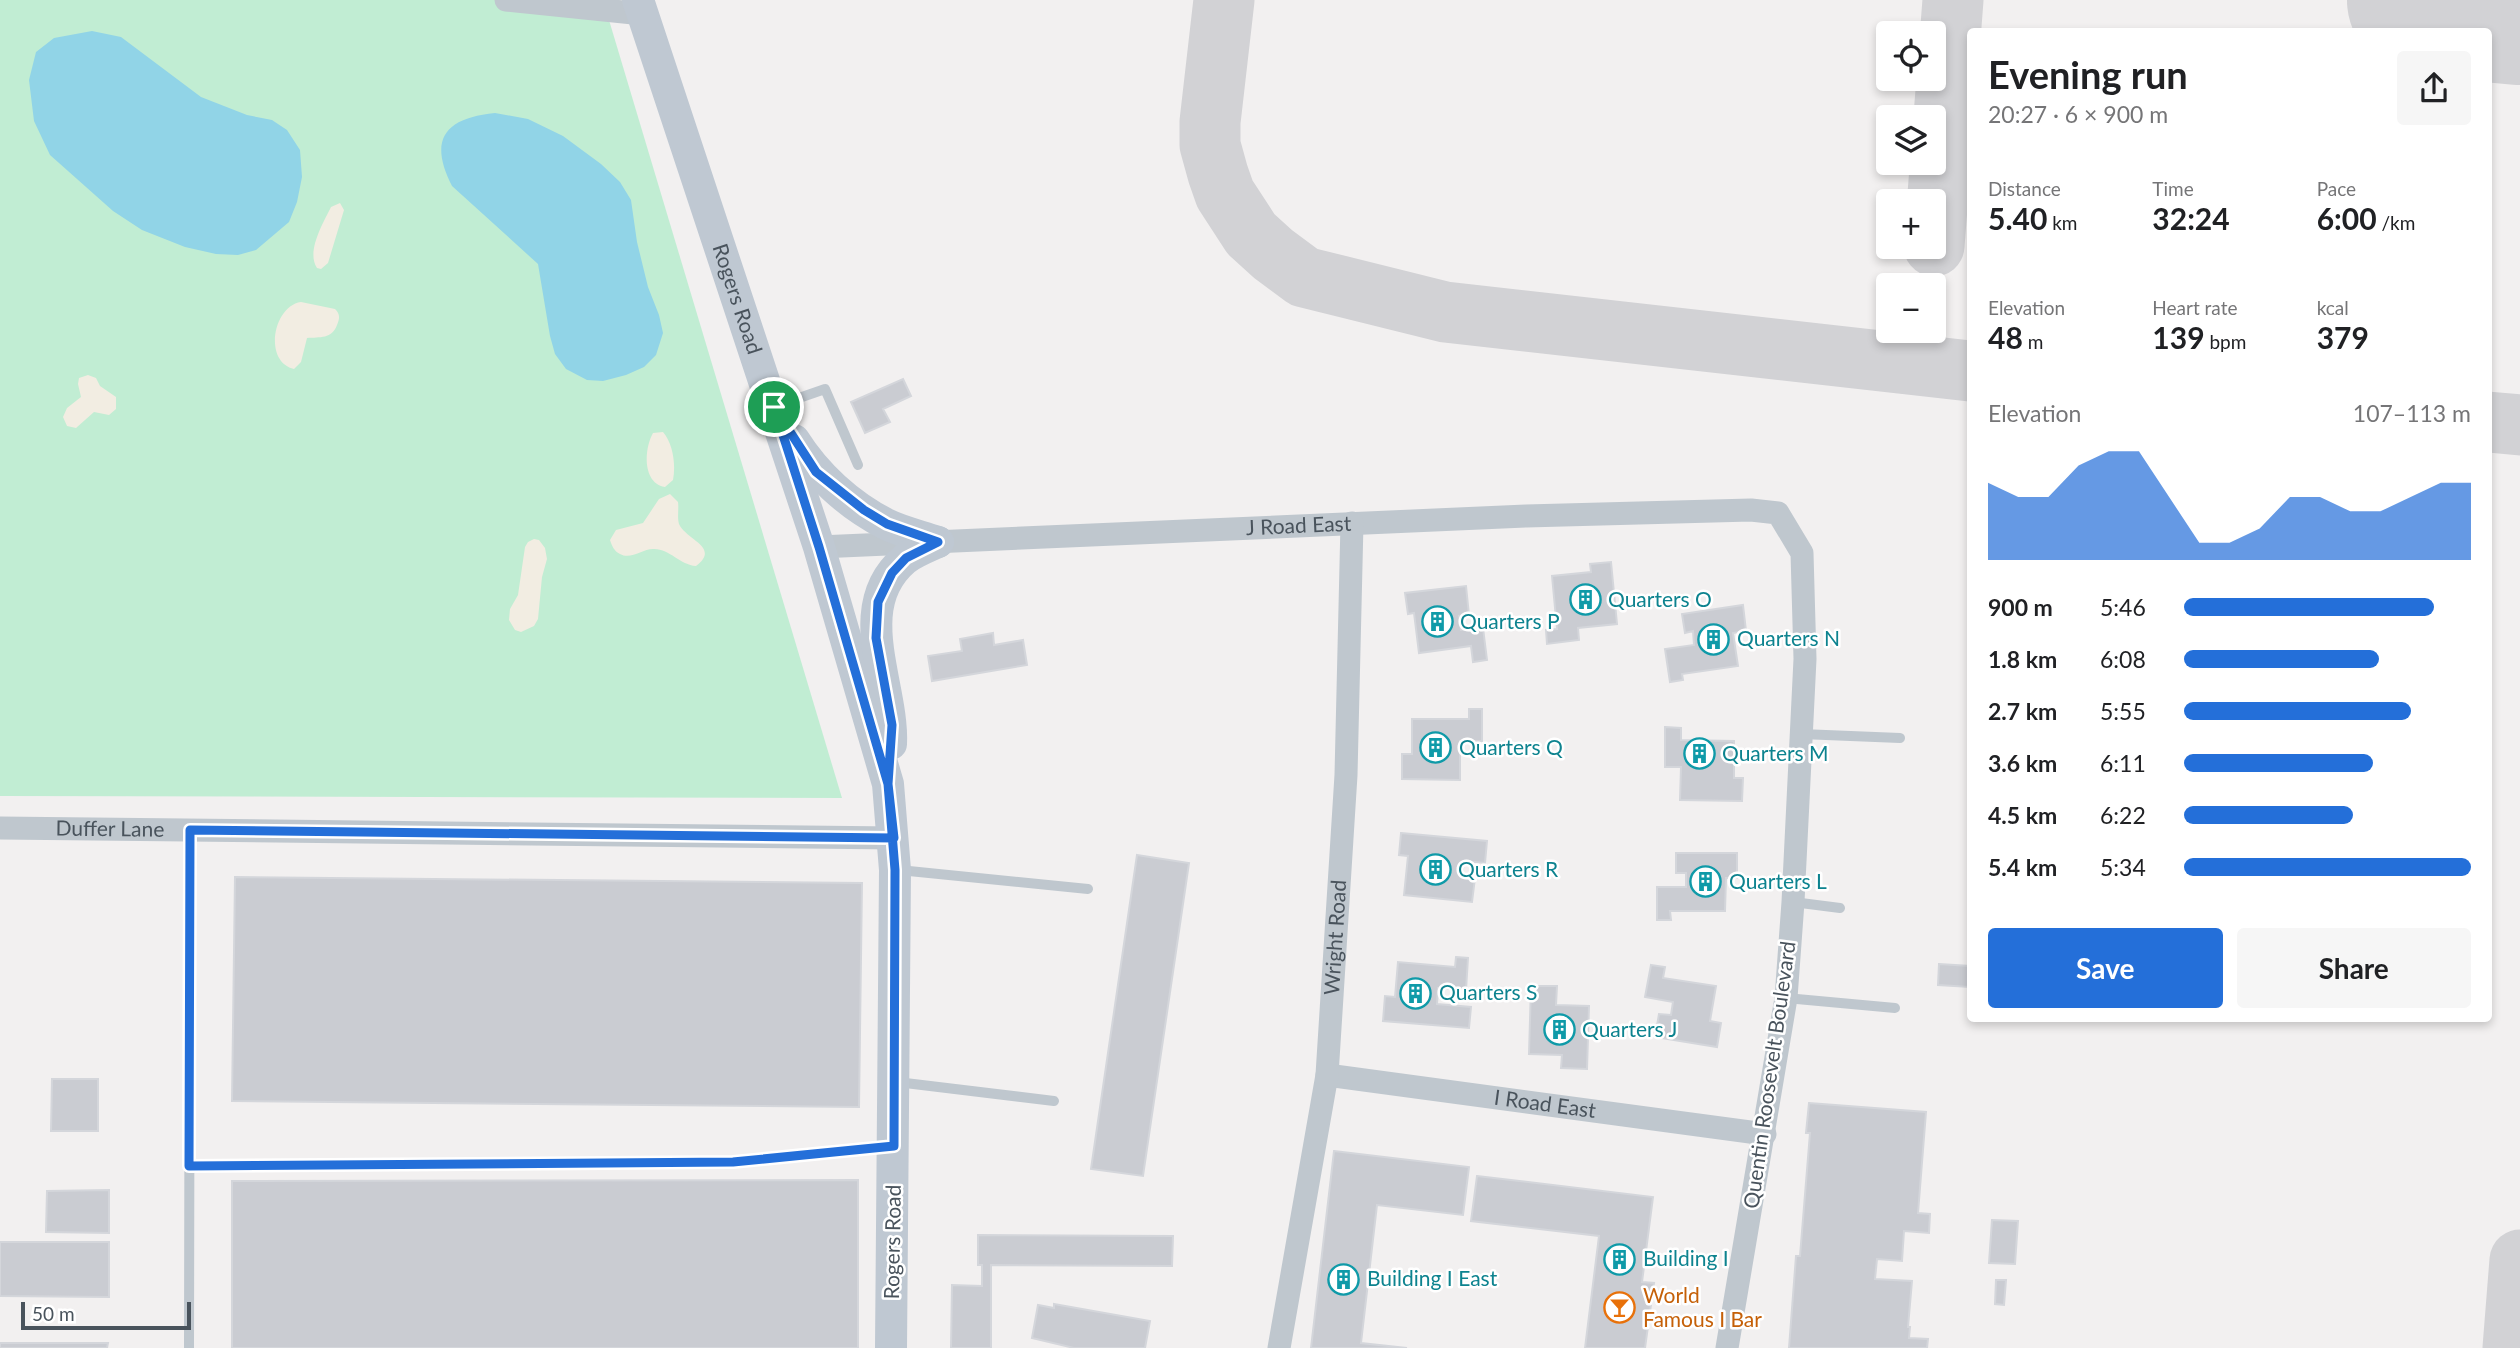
<!DOCTYPE html>
<meta charset="utf-8">
<style>
body{margin:0;font-family:Lato,sans-serif;background:#f6f6f6;color:#202124;height:100vh;display:flex;flex-direction:column;font-size:26px;white-space:nowrap}
*{box-sizing:border-box;margin:0}
p{font-size:23px;color:#757577}
.icon{flex:none;width:38px;height:38px;fill:none;stroke:currentColor;stroke-width:2;stroke-linecap:round;stroke-linejoin:round}
.map{position:relative;flex:1;overflow:hidden}
.side{position:absolute;left:1967px;top:28px;width:525px;height:994px;display:flex;flex-direction:column;background:#fff;border-radius:7px;box-shadow:0 4px 10px #0003}
.side>*{flex:none}
.buttons{position:absolute;left:1876px;top:21px;display:grid;gap:14px}
.buttons a{display:grid;place-items:center;width:70px;height:70px;border-radius:7px;background:#fff;box-shadow:0 4px 10px #0003;font-size:35px}
.scale{position:absolute;left:21px;bottom:18px;width:170px;box-sizing:border-box;padding-left:7px;border:4px solid #49535c;border-top:0;font-size:19px;line-height:24px;white-space:nowrap;color:#49535c;-webkit-text-stroke:5px #fff;paint-order:stroke}
.pin{position:absolute;display:grid;place-items:center;width:60px;height:60px;color:#fff;margin:-30px;border:4px solid #fff;border-radius:50%;box-shadow:0 2px 7px #0007}
.round{display:grid;place-items:center;flex:none;width:74px;height:74px;border-radius:7px;background:#f6f6f6}
.headline{display:flex;align-items:center;justify-content:space-between;height:119px;padding:0 21px}
h1{font-size:38px;font-weight:700;line-height:52px}
.metrics{display:grid;grid-template-columns:repeat(3,1fr);gap:10px;height:119px;padding:7px 21px}
.metrics div{display:grid;align-content:center}
.metrics b{font-size:30px;font-weight:700}
.metrics small{font-size:19px;font-weight:400}
.metrics p{font-size:19px}
.chart{height:196px;padding:14px 21px}
.chart p{display:flex;justify-content:space-between}
.chart svg{width:100%;height:126px;margin-top:7px;fill:#246fd9;opacity:.7}
.button{display:flex;gap:14px;margin-top:auto;padding:14px 21px}
.button a{flex:1;height:80px;border-radius:7px;background:#246fd9;color:#fff;font-size:28px;font-weight:700;line-height:80px;text-align:center}
.button a+a{background:#f6f6f6;color:#202124}
ul{padding:0 21px;list-style:none;font-size:23px}
li{display:grid;grid-template-columns:112px 84px 1fr;align-items:center;height:52px}
li i{height:18px;border-radius:9px;background:#246fd9}
.map>svg:first-child{display:block}
.green{fill:#c1edd3}
.sand{fill:#f2ede2}
.water{fill:#91d4e7}
.lines{fill:none;stroke-linecap:round;stroke-linejoin:round}
.taxiway{stroke:#d2d2d5;stroke-width:61}
.runway{stroke:#d2d2d5;stroke-width:152}
.building{fill:#caccd2;stroke:#d4d6db;stroke-width:2}
.lane{stroke:#bfc7ce;stroke-width:10}
.street{stroke:#bfc7ce;stroke-width:23}
.secondary{stroke:#bfc8d2;stroke-width:32}
.route-casing{stroke:#fff;stroke-width:14}
.route{stroke:#246fd9;stroke-width:9}
.labels{text-anchor:middle;stroke-width:5;stroke-linejoin:round;paint-order:stroke}
.street-label{font-size:21px;fill:#49535c;stroke:#fff}
.culture-label{font-size:21px;fill:#0d838f;stroke:#fff;text-anchor:start}
.food-label{font-size:21px;fill:#c56008;stroke:#fff;text-anchor:start}
</style>
<div class="map">
<svg width="2520" height="1348" viewBox="0 0 2520 1348">
<rect width="100%" height="100%" fill="#f2f0f0"/>
<path class="green" d="M0 0H603L842 798 0 796Z"/>
<path class="sand" d="M340 203 344 210 328 263 321 269 317 268C306 252 323 223 331 207Z
M301 302 335 309C340 314 340 318 337 325 332 339 320 337 307 338L301 362 294 369C263 362 273 306 301 302Z
M88 375 96 378 100 386 116 397V409L109 415 94 412 76 428 67 426 63 417 67 408 81 397 78 384 79 378Z
M663 432C673 444 676 464 673 480L665 487C642 483 644 449 653 433Z
M670 494 678 502C679 509 677 517 679 524 686 540 721 547 696 566 680 565 669 548 653 549 642 549 631 560 620 554 614 551 612 546 610 540L616 530 643 523 659 499Z
M534 539 539 540 545 548 547 559 542 577 538 619 534 626 521 632 515 630 509 620 510 609 518 595 525 547 528 542Z"/>
<path class="water" d="M92 31 121 37 201 97 247 115 272 120 287 130 300 150 302 177 297 202 289 222 256 250 238 255 216 254 185 247 142 230 113 211 50 155 34 121 29 80 36 52 54 38Z
M495 113 528 119 563 136 601 164 620 182 631 200 637 242 648 287 659 315 663 333 656 355 644 367 626 375 603 381 587 380 566 369 555 354 550 336 538 264 452 186C428 139 445 118 495 113Z"/>
<g class="lines">
<path class="taxiway" d="M1224 0 1210 122V145L1218 174 1225 194 1251 234 1273 254 1304 277 1445 312 1970 371
M1934 246 1953 0
M2488 422 2520 425
M2513 1348 2520 1260"/>
<path class="runway" d="M2423 0 2520 9"/>
</g>
<path class="building" d="M903 379 911 396 883 409 890 422 865 433 851 402Z
M1611 562 1617 624 1578 628 1579 640 1547 644 1546 630 1557 629 1552 576 1591 572 1590 564Z
M1466 586 1469 615 1459 616 1461 630 1483 628 1487 660 1473 662 1471 646 1419 653 1414 613 1408 614 1405 593Z
M1743 605 1746 631 1733 633 1738 666 1682 674 1683 680 1670 682 1665 649 1694 645 1693 631 1685 633 1682 614Z
M993 633 994 645 1023 640 1027 665 932 681 928 656 962 651 960 639Z
M1469 709H1482V741H1460V780L1402 779V754H1412V719H1469Z
M1665 727 1681 728V740L1734 741V778H1743L1742 801 1680 800 1681 767H1665Z
M1401 833 1487 841 1485 863 1464 861 1462 877 1475 878 1472 902 1404 895 1408 856 1399 855Z
M1676 853H1737V878H1726L1725 911H1670L1671 920H1657V887H1686V873H1676Z
M1137 855 1189 863 1143 1176 1091 1169Z
M235 877 862 883 859 1107 232 1101Z
M1456 957 1468 958 1466 990 1438 988 1437 1004 1471 1007 1469 1028 1383 1021 1385 996 1395 997 1398 962 1455 967Z
M1939 964 1970 966V987L1938 985Z
M1651 965 1665 967 1663 978 1716 986 1710 1021 1721 1023 1717 1047 1655 1037 1659 1014 1671 1015 1673 1002 1645 997Z
M1531 986H1557L1556 1005 1589 1006 1587 1069 1561 1068 1562 1055 1529 1054Z
M52 1079H98V1131H51Z
M1809 1103 1926 1112 1918 1213 1930 1214 1929 1233 1904 1231 1902 1261 1877 1259 1875 1279 1912 1281 1908 1327H1910L1909 1338 1928 1339 1927 1348H1789L1796 1256H1800L1810 1133H1806Z
M1334 1151 1469 1167 1463 1215 1377 1205 1361 1343 1407 1348H1311Z
M1477 1176 1653 1197 1642 1282 1654 1283 1645 1348H1585L1599 1236 1471 1221Z
M858 1180V1348H232V1181Z
M109 1190V1233L46 1232 47 1191Z
M1992 1220 2018 1221 2015 1264 1989 1263Z
M978 1235 1173 1236 1172 1266 991 1265V1348H951L952 1285 982 1286V1265H978Z
M0 1242H109V1297L0 1296Z
M1996 1280H2006L2004 1305 1995 1304Z
M1054 1304 1150 1321 1145 1348H1074L1032 1338 1038 1305 1054 1308Z
M0 1343H108L107 1348H0Z"/>
<g class="lines">
<path class="lane" d="M776 406 825 389 858 465
M1801 734 1900 738
M899 870 1088 889
M1793 902 1840 908
M1786 998 1895 1008
M897 1082 1054 1101
M189 1166 733 1162 889 1146
M189 1348 190 830"/>
<g class="street">
<path d="M506 0 643 14"/>
<path id="s1" d="M819 547 1526 516 1751 510 1778 513 1802 553 1805 659 1793 902 1786 998 1727 1348"/>
<path id="s2" d="M0 828 894 838"/>
<path id="s3" d="M1327 1075 1765 1134"/>
<path id="s4" d="M1279 1348 1327 1075 1346 775 1352 523"/>
</g>
<g class="secondary">
<path id="s5" d="M638 0 819 547 888 784 895 870 891 1348"/>
<path d="M794 440C816 475 849 505 886 524 902 532 921 536 938 542"/>
<path d="M891 744C894 685 848 607 905 559 914 552 927 547 938 542"/>
</g>
</g>
<g class="lines">
<defs>
<path id="route" d="M774 407 819 547 888 784 895 870 894 1146 733 1162 189 1166 190 830 894 838 888 784 892 725 876 638 878 602 892 573 906 558 938 542 887 524 864 510 816 472 774 407"/>
</defs>
<use href="#route" class="route-casing"/>
<use href="#route" class="route"/>
</g>
<defs>
<symbol id="building-ring" viewBox="-11 -11 22 22"><circle r="9.5" fill="#fff" stroke="#0f9aa8" stroke-width="1.5"/><path d="M-4-6H4V6H1V3H-1V6H-4ZM-2.5-4.3h1.7v1.8h-1.7ZM.8-4.3h1.7v1.8H.8ZM-2.5-1h1.7V.8h-1.7ZM.8-1h1.7V.8H.8Z" fill="#0f9aa8"/></symbol>
<symbol id="bar-ring" viewBox="-11 -11 22 22"><circle r="9.5" fill="#fff" stroke="#e8710a" stroke-width="1.5"/><path d="M-6-5H6L.8 .8V4.5H3.5V6h-7V4.5H-.8V.8Z" fill="#e8710a"/></symbol>
</defs>
<g fill-rule="evenodd">
<use href="#building-ring" x="1568" y="582" width="35" height="35"/>
<use href="#building-ring" x="1420" y="604" width="35" height="35"/>
<use href="#building-ring" x="1696" y="622" width="35" height="35"/>
<use href="#building-ring" x="1418" y="730" width="35" height="35"/>
<use href="#building-ring" x="1682" y="736" width="35" height="35"/>
<use href="#building-ring" x="1418" y="852" width="35" height="35"/>
<use href="#building-ring" x="1688" y="864" width="35" height="35"/>
<use href="#building-ring" x="1398" y="976" width="35" height="35"/>
<use href="#building-ring" x="1542" y="1012" width="35" height="35"/>
<use href="#building-ring" x="1602" y="1242" width="35" height="35"/>
<use href="#building-ring" x="1326" y="1262" width="35" height="35"/>
<use href="#bar-ring" x="1602" y="1290" width="35" height="35"/>
</g>
<g class="labels">
<g class="street-label">
<text dy="7" stroke="none"><textPath href="#s5" startOffset="315">Rogers Road</textPath></text>
<text dy="7" stroke="none"><textPath href="#s1" startOffset="480">J Road East</textPath></text>
<text dy="7" stroke="none"><textPath href="#s2" startOffset="110">Duffer Lane</textPath></text>
<text dy="7" stroke="none"><textPath href="#s4" startOffset="415">Wright Road</textPath></text>
<text transform="translate(1770 1075) rotate(-82)" y="7">Quentin Roosevelt Boulevard</text>
<text dy="7" stroke="none"><textPath href="#s3" startOffset="220">I Road East</textPath></text>
<text transform="translate(893 1242) rotate(-89)" y="7">Rogers Road</text>
</g>
<g class="culture-label">
<text x="1608" y="607">Quarters O</text>
<text x="1460" y="629">Quarters P</text>
<text x="1737" y="646">Quarters N</text>
<text x="1459" y="755">Quarters Q</text>
<text x="1722" y="761">Quarters M</text>
<text x="1458" y="877">Quarters R</text>
<text x="1729" y="889">Quarters L</text>
<text x="1439" y="1000">Quarters S</text>
<text x="1582" y="1037">Quarters J</text>
<text x="1643" y="1266">Building I</text>
<text x="1367" y="1286">Building I East</text>
</g>
<g class="food-label">
<text x="1643" y="1303">World<tspan x="1643" dy="24">Famous I Bar</tspan></text>
</g>
</g>
</svg>
<div class="buttons">
<a><svg class="icon" aria-label="locate" viewBox="0 0 24 24"><circle cx="12" cy="12" r="6"/><path d="M12 2v4M12 18v4M2 12h4M18 12h4"/></svg></a>
<a><svg class="icon" aria-label="layers" viewBox="0 0 24 24"><path d="M12 4l9 5-9 5-9-5zM3 14l9 5 9-5"/></svg></a>
<a>+</a>
<a>−</a>
</div>
<div class="scale">50 m</div>
<div class="pin" style="left:774px;top:407px;background:#1e9e55"><svg class="icon" aria-label="arrive" viewBox="0 0 24 24"><path d="M6 21V4h12l-3 4 3 4H6"/></svg></div>
<section class="side">
<div class="headline"><div><h1>Evening run</h1><p>20:27 · 6 × 900 m</p></div><a class="round"><svg class="icon" aria-label="share" viewBox="0 0 24 24"><path d="M12 15V3M7 8l5-5 5 5M5 13v7h14v-7"/></svg></a></div>
<div class="metrics">
<div><p>Distance</p><b>5.40<small> km</small></b></div>
<div><p>Time</p><b>32:24</b></div>
<div><p>Pace</p><b>6:00<small> /km</small></b></div>
</div>
<div class="metrics">
<div><p>Elevation</p><b>48<small> m</small></b></div>
<div><p>Heart rate</p><b>139<small> bpm</small></b></div>
<div><p>kcal</p><b>379</b></div>
</div>
<div class="chart"><p><span>Elevation</span>107–113 m</p>
<svg viewBox="0 0 160 44" preserveAspectRatio="none"><path d="M0 44V17L10 22L20 22L30 11L40 6L50 6L60 22L70 38L80 38L90 33L100 22L110 22L120 27L130 27L140 22L150 17L160 17V44z"/></svg>
</div>
<ul>
<li><b>900 m</b>5:46<i style="width:87%"></i></li>
<li><b>1.8 km</b>6:08<i style="width:68%"></i></li>
<li><b>2.7 km</b>5:55<i style="width:79%"></i></li>
<li><b>3.6 km</b>6:11<i style="width:66%"></i></li>
<li><b>4.5 km</b>6:22<i style="width:59%"></i></li>
<li><b>5.4 km</b>5:34<i style="width:100%"></i></li>
</ul>
<div class="button"><a>Save</a><a>Share</a></div>
</section>
</div>
